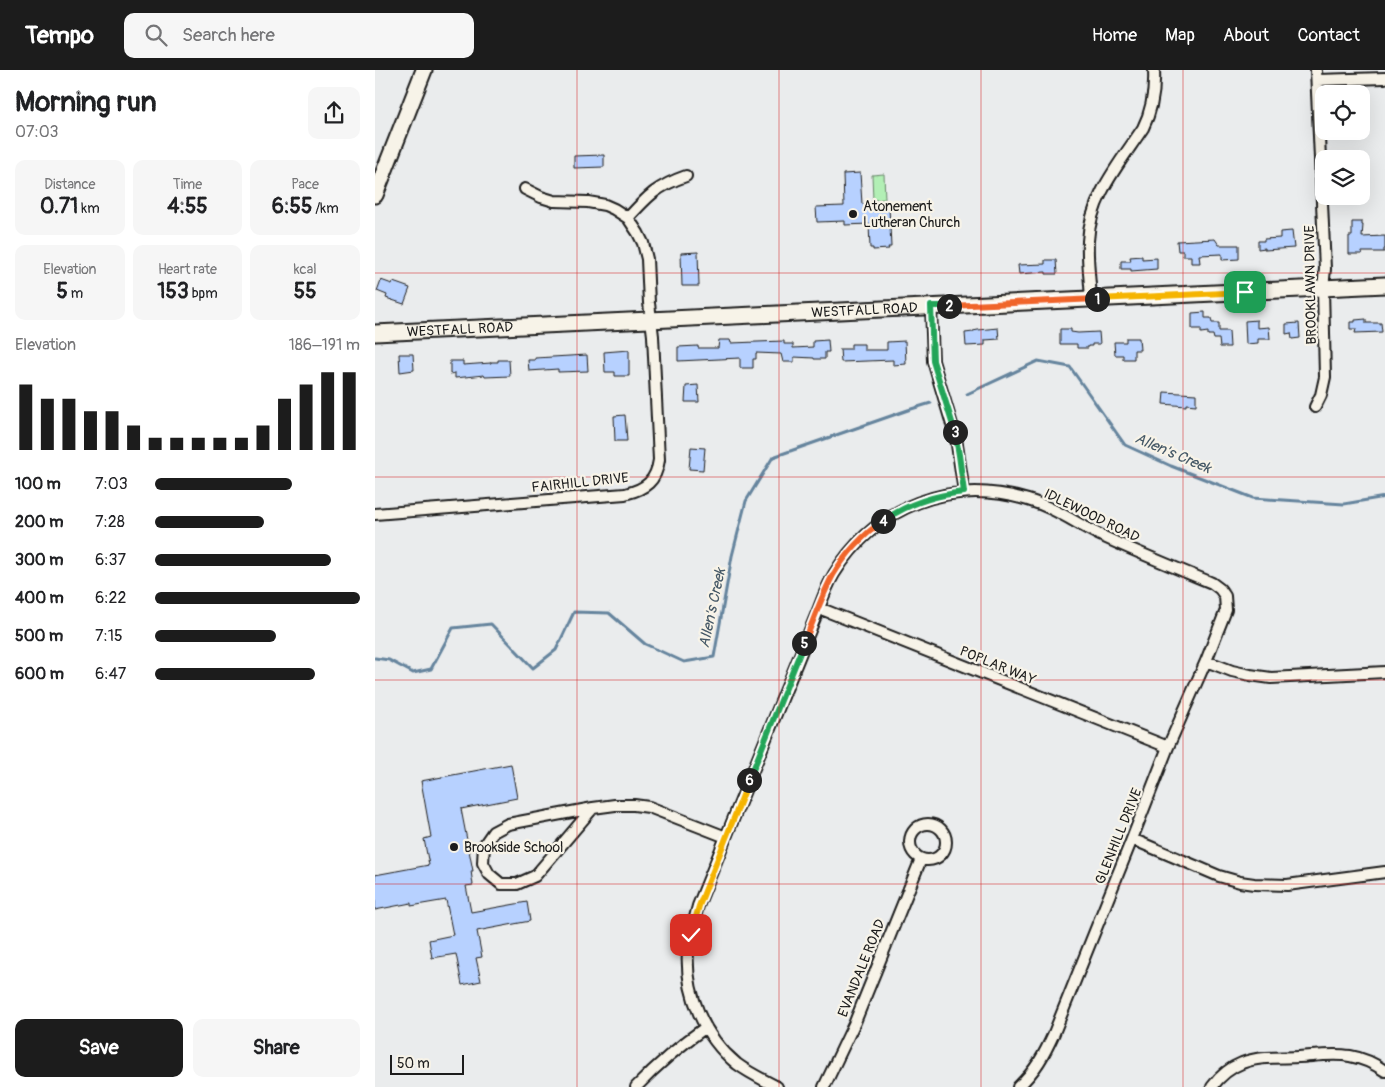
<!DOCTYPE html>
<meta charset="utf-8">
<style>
body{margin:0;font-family:Pangolin,sans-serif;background:#f6f6f6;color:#202124;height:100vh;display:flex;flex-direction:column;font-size:19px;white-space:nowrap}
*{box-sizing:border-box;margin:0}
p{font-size:16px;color:#757577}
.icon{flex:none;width:28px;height:28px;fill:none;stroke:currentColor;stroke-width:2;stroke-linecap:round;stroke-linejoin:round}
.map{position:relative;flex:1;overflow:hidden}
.drawer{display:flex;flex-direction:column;background:#fff;width:375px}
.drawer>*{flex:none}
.buttons{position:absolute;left:940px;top:15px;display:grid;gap:10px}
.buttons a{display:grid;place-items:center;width:55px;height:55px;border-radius:10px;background:#fff;box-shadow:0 5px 20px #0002;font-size:25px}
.scale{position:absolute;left:15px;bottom:12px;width:74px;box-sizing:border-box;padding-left:5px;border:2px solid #1c1c1c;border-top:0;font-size:14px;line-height:18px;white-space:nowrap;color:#1c1c1c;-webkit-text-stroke:4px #f7f3e8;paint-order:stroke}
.pin{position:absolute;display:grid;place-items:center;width:42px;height:42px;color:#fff;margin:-21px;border-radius:10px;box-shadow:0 2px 8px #0006}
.km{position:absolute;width:25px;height:25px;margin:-12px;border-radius:50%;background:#222;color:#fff;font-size:14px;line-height:25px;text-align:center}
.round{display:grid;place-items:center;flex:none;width:52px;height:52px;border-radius:10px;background:#f6f6f6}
.head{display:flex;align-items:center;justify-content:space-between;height:85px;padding:0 15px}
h1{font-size:28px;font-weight:700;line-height:38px}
.metrics{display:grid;grid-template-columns:repeat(3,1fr);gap:8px;height:85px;padding:5px 15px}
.metrics div{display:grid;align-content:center;border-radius:10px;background:#f6f6f6;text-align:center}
.metrics b{font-size:21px;font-weight:700}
.metrics small{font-size:14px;font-weight:400}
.metrics p{font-size:14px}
.chart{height:140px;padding:10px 15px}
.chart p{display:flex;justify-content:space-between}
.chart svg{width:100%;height:90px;margin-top:5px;stroke:#1c1c1c;stroke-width:6}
.action{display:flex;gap:10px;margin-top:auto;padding:10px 15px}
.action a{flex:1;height:58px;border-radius:10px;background:#1c1c1c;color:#fff;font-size:20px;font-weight:700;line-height:58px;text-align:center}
.action a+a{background:#f6f6f6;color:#202124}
ul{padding:0 15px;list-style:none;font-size:16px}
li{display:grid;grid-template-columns:80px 60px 1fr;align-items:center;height:38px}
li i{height:12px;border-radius:6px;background:#1c1c1c}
header{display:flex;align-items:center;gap:30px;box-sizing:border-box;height:70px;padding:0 25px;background:#1c1c1c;color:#fff}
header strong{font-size:24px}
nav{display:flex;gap:28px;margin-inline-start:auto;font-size:18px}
.search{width:350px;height:45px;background:#f6f6f6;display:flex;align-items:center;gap:12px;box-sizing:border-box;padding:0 18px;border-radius:10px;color:#757577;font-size:19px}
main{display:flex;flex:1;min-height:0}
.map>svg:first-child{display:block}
.green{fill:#b2efb5;stroke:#678668}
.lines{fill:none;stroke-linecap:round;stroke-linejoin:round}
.stream{stroke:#65849d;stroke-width:3}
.building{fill:#b7d1ff;stroke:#1c1c1c}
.street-casing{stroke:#1c1c1c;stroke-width:14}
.secondary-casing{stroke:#1c1c1c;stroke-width:19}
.street{stroke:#f7f3e8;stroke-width:10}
.secondary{stroke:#f7f3e8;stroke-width:15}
.split-1-casing{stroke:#fff;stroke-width:10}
.split-2-casing{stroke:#fff;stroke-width:10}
.split-3-casing{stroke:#fff;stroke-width:10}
.split-4-casing{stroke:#fff;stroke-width:10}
.split-5-casing{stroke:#fff;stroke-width:10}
.split-6-casing{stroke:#fff;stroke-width:10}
.split-7-casing{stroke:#fff;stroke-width:10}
.split-1{stroke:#f5b400;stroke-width:6}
.split-2{stroke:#f0652b;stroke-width:6}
.split-3{stroke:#22a559;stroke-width:6}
.split-4{stroke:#22a559;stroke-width:6}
.split-5{stroke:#f0652b;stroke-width:6}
.split-6{stroke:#22a559;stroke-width:6}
.split-7{stroke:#f5b400;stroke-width:6}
.grid{fill:none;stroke:#d62828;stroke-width:1;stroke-opacity:0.55}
.poi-dot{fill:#1c1c1c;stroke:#f7f3e8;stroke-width:2}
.labels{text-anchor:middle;stroke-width:4.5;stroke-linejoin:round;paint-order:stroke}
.poi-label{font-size:14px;fill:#1c1c1c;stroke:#f7f3e8;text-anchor:start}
.street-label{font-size:14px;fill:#1c1c1c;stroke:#f7f3e8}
.water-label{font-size:15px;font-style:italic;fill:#465967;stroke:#f7f3e8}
</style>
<header>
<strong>Tempo</strong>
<div class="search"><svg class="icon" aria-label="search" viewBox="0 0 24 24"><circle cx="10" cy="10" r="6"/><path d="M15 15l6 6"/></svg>Search here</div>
<nav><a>Home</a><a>Map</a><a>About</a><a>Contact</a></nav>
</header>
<main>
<section class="drawer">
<div class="head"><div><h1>Morning run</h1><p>07:03</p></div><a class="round"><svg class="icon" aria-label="share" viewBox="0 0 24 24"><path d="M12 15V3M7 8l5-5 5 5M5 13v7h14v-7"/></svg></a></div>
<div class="metrics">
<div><p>Distance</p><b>0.71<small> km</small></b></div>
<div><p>Time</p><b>4:55</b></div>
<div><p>Pace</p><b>6:55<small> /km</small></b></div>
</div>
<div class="metrics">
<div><p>Elevation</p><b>5<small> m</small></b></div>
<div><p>Heart rate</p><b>153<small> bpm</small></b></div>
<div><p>kcal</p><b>55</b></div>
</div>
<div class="chart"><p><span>Elevation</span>186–191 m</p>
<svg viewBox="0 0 160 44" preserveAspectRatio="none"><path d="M5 44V12M15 44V19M25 44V19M35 44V25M45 44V25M55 44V32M65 44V38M75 44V38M85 44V38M95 44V38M105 44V38M115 44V32M125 44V19M135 44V12M145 44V6M155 44V6"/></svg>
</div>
<ul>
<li><b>100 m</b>7:03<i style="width:67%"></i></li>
<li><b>200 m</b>7:28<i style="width:53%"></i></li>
<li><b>300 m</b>6:37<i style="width:86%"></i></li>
<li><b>400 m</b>6:22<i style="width:100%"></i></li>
<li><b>500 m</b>7:15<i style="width:59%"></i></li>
<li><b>600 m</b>6:47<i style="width:78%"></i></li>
</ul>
<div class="action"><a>Save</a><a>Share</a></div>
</section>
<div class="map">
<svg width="1010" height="1017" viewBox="0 0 1010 1017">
<rect width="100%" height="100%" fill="#eaeced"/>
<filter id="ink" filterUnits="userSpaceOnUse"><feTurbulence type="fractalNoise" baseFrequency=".02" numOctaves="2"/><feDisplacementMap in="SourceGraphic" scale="10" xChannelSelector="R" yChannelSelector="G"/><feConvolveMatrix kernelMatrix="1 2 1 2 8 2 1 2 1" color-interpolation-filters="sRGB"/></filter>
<g filter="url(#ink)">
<path class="green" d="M509 104 510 129 498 130 497 105Z"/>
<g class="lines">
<path class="stream" d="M592 324 663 291 695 297 750 375 796 396 878 428 969 434 1010 427
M0 588 14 590 38 603 56 599 78 558 116 554 158 598 181 580 199 542 234 543 270 574 309 592 339 587 357 486 371 431 398 387 533 340 556 333"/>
</g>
<path class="building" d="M229 85V97L199 98V86Z
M485 103 487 134 510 133V136H514L516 177H513L514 179 498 180V178H495L494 154 470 155V151L442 152 441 137 469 136 468 104Z
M977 152H987V155H988L987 167 1010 166V179H1009V182H987V184H974V166H977Z
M917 161 919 178 890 180V178L883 179V171H889V169L905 168V162Z
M840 169 844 175H864V189L847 190V184L824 185 825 193H816V186H808V181H803L802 171Z
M323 182 324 216H307L306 183Z
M767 186V189L782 188V199L756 201V199H746V191H756L755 187Z
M670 190H681L682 204H671V202L644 204 643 195 670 194Z
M6 210 17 214 18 212 35 218 29 234 11 228 12 225 2 221Z
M830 242V248H836L837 253H844V261H854L855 277H845L844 269H839L838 265H833V262L826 263V259H817V243Z
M991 249V253H1006L1007 262 980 263 981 259H975V252H980V250Z
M882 250V258L894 257 895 269H883V273L871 274 870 251Z
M924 253 925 268 917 269 916 263 911 264V254Z
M623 258 624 269 610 270V275L591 276 590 263 598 262V261L603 260Z
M685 259H696V262L703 263 724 262 725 274H717V276H713V278H702V274H685Z
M751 268H764L765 280H759V289H748V285H740L739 272H751Z
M344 270H355L356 273 409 271V274H418V278L438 277V271L453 270 454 282H450V289H439V288L419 287V292H408L406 284 381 283V289H378V298H365V288L303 291V277L323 276V278H343Z
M530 271 531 294 518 295V290L466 292 465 279H476V274H489V280H512V272Z
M254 280V306H240V302H230L229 282Z
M24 284H38L39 300 25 302Z
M212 285 213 301 183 302V299L154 301 153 290H160V288Z
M123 290H134L135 306 110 307 109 305 80 308V303L75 304V291H88V295L116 293V292H123Z
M323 315 324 332H310L311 316Z
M789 322 821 324V335L811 334V336L788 334Z
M250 345 252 371H240L239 346Z
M316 377 330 378 328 400 314 399Z
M136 694 142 728 86 739 98 801H96L98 815 91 816 96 842 152 832 155 851 102 861 107 887 101 888 106 911 87 915 81 884 57 888 54 870 78 865 71 830 36 836V833L0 840V805L54 795 49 769 56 767 46 711Z"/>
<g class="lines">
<defs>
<path id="street" d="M942 10 1010 8
M253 148C273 126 282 116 311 106
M716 229C715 210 712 190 713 171 715 127 745 93 768 58 777 40 780 20 779 0
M556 237 558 291 581 368 589 422
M940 337 946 325 950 307 948 218 950 199 941 0
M0 444 250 424C271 419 281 411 284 390L278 266 274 233 272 189 268 173 263 163 253 148 239 139 230 135 213 132 179 131 166 127 150 119
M444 538 793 677
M831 591 857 601 875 605 896 608 1010 602
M218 738 160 806 142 814H126L114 804 108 793 109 775 118 762 133 754Z
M218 738 240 735H259L274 737 351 767
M535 772a18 18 0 1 1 36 0a18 18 0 1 1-36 0Z
M757 769 844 806 865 812 879 814 912 815 1010 802
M261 1017C284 993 304 976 331 957
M402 1017C389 1010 374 1003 362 994 329 967 310 924 313 881 315 866 319 851 323 836L444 538C448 527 453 514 459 504 502 435 576 407 653 430 681 438 703 455 729 467 764 483 801 498 837 513L845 519 850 526 851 540 831 591 793 677 757 769 679 963C669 985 661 1000 643 1017
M449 1017 480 952 546 789
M837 1017C845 1006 854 998 867 993 884 986 906 988 924 987 941 986 958 983 975 986 987 988 1000 994 1010 1001"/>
<g id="secondary">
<path d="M0 125 49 0"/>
<path id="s1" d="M0 263 1010 215"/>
</g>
</defs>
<use href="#street" class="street-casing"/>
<use href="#secondary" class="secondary-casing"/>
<use href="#street" class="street"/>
<use href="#secondary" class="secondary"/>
</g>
</g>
<g class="lines" filter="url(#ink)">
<defs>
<path id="split-1" d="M722 229 870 222"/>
<path id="split-2" d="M574 236 722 229"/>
<path id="split-3" d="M574 236H556L558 291 580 362"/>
<path id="split-4" d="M508 451C532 434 560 425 589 422L584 385 580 362"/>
<path id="split-5" d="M429 573C438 552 447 525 458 505 470 485 488 465 508 451"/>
<path id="split-6" d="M374 710 429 573"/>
<path id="split-7" d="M316 865 324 836 374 710"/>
</defs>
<use href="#split-1" class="split-1-casing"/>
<use href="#split-2" class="split-2-casing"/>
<use href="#split-3" class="split-3-casing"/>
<use href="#split-4" class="split-4-casing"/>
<use href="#split-5" class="split-5-casing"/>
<use href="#split-6" class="split-6-casing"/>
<use href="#split-7" class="split-7-casing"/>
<use href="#split-1" class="split-1"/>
<use href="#split-2" class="split-2"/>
<use href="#split-3" class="split-3"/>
<use href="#split-4" class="split-4"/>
<use href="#split-5" class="split-5"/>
<use href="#split-6" class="split-6"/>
<use href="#split-7" class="split-7"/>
</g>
<path class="grid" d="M202 0V1017M404 0V1017M606 0V1017M808 0V1017M0 203H1010M0 407H1010M0 610H1010M0 814H1010"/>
<g class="poi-dot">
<circle cx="478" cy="144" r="5"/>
<circle cx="79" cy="777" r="5"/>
</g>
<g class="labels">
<g class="poi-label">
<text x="488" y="141">Atonement<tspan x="488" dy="16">Lutheran Church</tspan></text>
<text x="89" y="782">Brookside School</text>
</g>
<g class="street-label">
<text transform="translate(935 215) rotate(-91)" y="5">BROOKLAWN DRIVE</text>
<text dy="5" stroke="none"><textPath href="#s1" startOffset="490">WESTFALL ROAD</textPath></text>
<text dy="5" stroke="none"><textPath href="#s1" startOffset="85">WESTFALL ROAD</textPath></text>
<text transform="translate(205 412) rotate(-6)" y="5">FAIRHILL DRIVE</text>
<text transform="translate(717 445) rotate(26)" y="5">IDLEWOOD ROAD</text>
<text transform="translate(623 595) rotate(22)" y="5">POPLAR WAY</text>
<text transform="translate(743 766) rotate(-68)" y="5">GLENHILL DRIVE</text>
<text transform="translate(486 898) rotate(-68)" y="5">EVANDALE ROAD</text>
</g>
<g class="water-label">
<text transform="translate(798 383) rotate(23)" y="5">Allen's Creek</text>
<text transform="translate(337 538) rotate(-78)" y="5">Allen's Creek</text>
</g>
</g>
</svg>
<div class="buttons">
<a><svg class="icon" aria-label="locate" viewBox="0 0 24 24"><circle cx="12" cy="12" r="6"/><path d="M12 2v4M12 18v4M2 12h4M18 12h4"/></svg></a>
<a><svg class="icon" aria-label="layers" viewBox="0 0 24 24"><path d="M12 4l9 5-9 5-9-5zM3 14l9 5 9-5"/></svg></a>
</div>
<div class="scale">50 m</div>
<div class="pin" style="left:870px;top:222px;background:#1e9e55"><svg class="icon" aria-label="arrive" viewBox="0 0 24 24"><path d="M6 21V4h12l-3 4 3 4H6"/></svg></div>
<div class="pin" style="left:316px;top:865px;background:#d93025"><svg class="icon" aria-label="check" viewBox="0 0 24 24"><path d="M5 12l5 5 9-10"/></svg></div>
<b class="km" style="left:722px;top:229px">1</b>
<b class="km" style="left:574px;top:236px">2</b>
<b class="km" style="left:580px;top:362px">3</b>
<b class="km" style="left:508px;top:451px">4</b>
<b class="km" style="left:429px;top:573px">5</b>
<b class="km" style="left:374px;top:710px">6</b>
</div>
</main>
